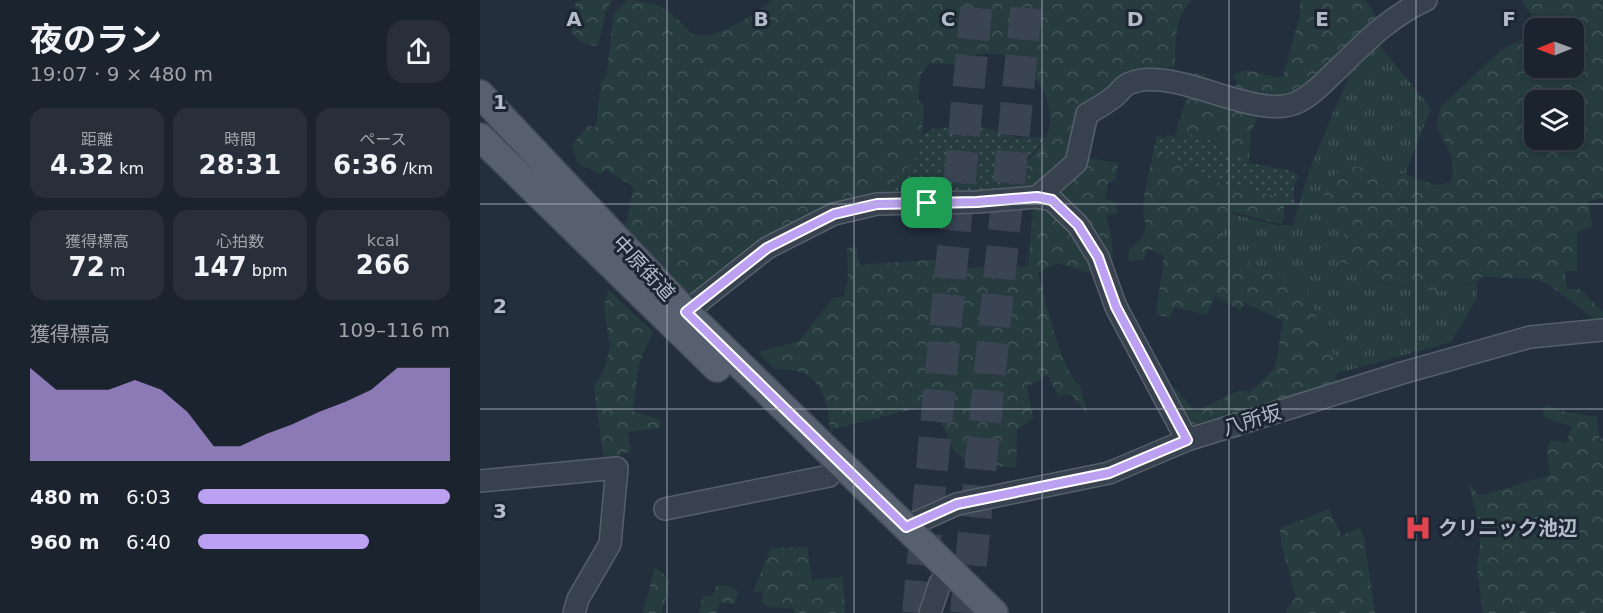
<!DOCTYPE html>
<html lang="ja">
<meta charset="utf-8">
<style>
body{margin:0;font-family:"DejaVu Sans","Noto Sans JP",sans-serif;background:#282f3a;color:#f1f3f6;height:100vh;display:flex;flex-direction:column;font-size:22px;white-space:nowrap}
*{box-sizing:border-box;margin:0}
p{font-size:20px;color:#a0a4aa}
.icon{flex:none;width:33px;height:33px;fill:none;stroke:currentColor;stroke-width:2;stroke-linecap:round;stroke-linejoin:round}
.map{position:relative;flex:1;overflow:hidden}
.side{display:flex;flex-direction:column;background:#1b232e;width:480px}
.side>*{flex:none}
.needle{width:39px;rotate:269deg}
.buttons{position:absolute;left:1044px;top:18px;display:grid;gap:12px}
.buttons a{display:grid;place-items:center;width:60px;height:60px;border-radius:12px;background:#1b232e;box-shadow:0 3px 9px #0003,0 0 0 2px #39404a;font-size:30px}
.pin{position:absolute;display:grid;place-items:center;width:51px;height:51px;color:#fff;margin:-26px;border-radius:12px;box-shadow:0 3px 9px #0006}
.round{display:grid;place-items:center;flex:none;width:63px;height:63px;border-radius:18px;background:#282f3a}
.headline{display:flex;align-items:center;justify-content:space-between;height:102px;padding:0 30px}
h1{font-size:33px;font-weight:700;line-height:45px}
.figures{display:grid;grid-template-columns:repeat(3,1fr);gap:9px;height:102px;padding:6px 30px}
.figures div{display:grid;align-content:center;border-radius:15px;background:#282f3a;text-align:center}
.figures b{font-size:26px;font-weight:700}
.figures small{font-size:16px;font-weight:400}
.figures p{font-size:16px}
.chart{height:168px;padding:12px 30px}
.chart p{display:flex;justify-content:space-between}
.chart svg{width:100%;height:108px;margin-top:6px;fill:#bca0f2;opacity:.7}
ul{padding:0 30px;list-style:none;font-size:20px}
li{display:grid;grid-template-columns:96px 72px 1fr;align-items:center;height:45px}
li i{height:15px;border-radius:8px;background:#bca0f2}
main{display:flex;flex:1;min-height:0}
.map>svg:first-child{display:block}
.grass{fill:url(#grass-dots)}
.forest{fill:url(#forest-crowns);fill-rule:evenodd}
.park{fill:url(#park-tufts)}
.lines{fill:none;stroke-linecap:round;stroke-linejoin:round}
.highway-tunnel{stroke:#3a4453;stroke-width:32;stroke-dasharray:32 16;stroke-linecap:butt}
.minor-casing{stroke:#565f6c;stroke-width:24}
.major-casing{stroke:#414a57;stroke-width:30}
.minor{stroke:#38414e;stroke-width:21}
.major{stroke:#56606e;stroke-width:27}
.route-casing{stroke:#fff;stroke-width:12}
.route{stroke:#bca0f2;stroke-width:8}
.grid{fill:none;stroke:#b4bcc9;stroke-width:1.5;stroke-opacity:0.55}
.labels{text-anchor:middle;stroke-width:6;stroke-linejoin:round;paint-order:stroke}
.street-label{font-size:20px;fill:#b4bcc9;stroke:#1d2633}
.poi-label{font-size:20px;font-weight:bold;fill:#b4bcc9;stroke:#1d2633;text-anchor:start}
.grid-label{font-size:20px;text-anchor:middle;font-weight:bold;fill:#b4bcc9;stroke:#1d2633;stroke-width:6;stroke-linejoin:round;paint-order:stroke}
</style>
<main>
<section class="side">
<div class="headline"><div><h1>夜のラン</h1><p>19:07 · 9 × 480 m</p></div><a class="round"><svg class="icon" aria-label="share" viewBox="0 0 24 24"><path d="M12 15V3M7 8l5-5 5 5M5 13v7h14v-7"/></svg></a></div>
<div class="figures">
<div><p>距離</p><b>4.32<small> km</small></b></div>
<div><p>時間</p><b>28:31</b></div>
<div><p>ペース</p><b>6:36<small> /km</small></b></div>
</div>
<div class="figures">
<div><p>獲得標高</p><b>72<small> m</small></b></div>
<div><p>心拍数</p><b>147<small> bpm</small></b></div>
<div><p>kcal</p><b>266</b></div>
</div>
<div class="chart"><p><span>獲得標高</span>109–116 m</p>
<svg viewBox="0 0 160 44" preserveAspectRatio="none"><path d="M0 44V6L10 15L20 15L30 15L40 11L50 15L60 24L70 38L80 38L90 33L100 29L110 24L120 20L130 15L140 6L150 6L160 6V44z"/></svg>
</div>
<ul>
<li><b>480 m</b>6:03<i style="width:100%"></i></li>
<li><b>960 m</b>6:40<i style="width:68%"></i></li>
</ul>
</section>
<div class="map">
<svg width="1123" height="613" viewBox="0 0 1123 613">
<defs>
<pattern id="grass-dots" width="8" height="8" patternUnits="userSpaceOnUse" patternTransform="scale(1.5)"><rect width="8" height="8" fill="#263c3f"/><path d="M2 2h.1M6 6h.1" fill="none" stroke="#435659" stroke-width="1.8" stroke-linecap="round"/></pattern>
<pattern id="forest-crowns" width="20" height="18" patternUnits="userSpaceOnUse" patternTransform="scale(1.5)"><rect width="20" height="18" fill="#263c3f"/><path d="M2 6a3 3 0 1 1 6 0M12 15a3 3 0 1 1 6 0" fill="none" stroke="#435659"/></pattern>
<pattern id="park-tufts" width="24" height="20" patternUnits="userSpaceOnUse" patternTransform="scale(1.5)"><rect width="24" height="20" fill="#263c3f"/><path d="M3 7l-1-3M5 7V3M7 7l1-3M15 17l-1-3M17 17v-4M19 17l1-3" fill="none" stroke="#435659"/></pattern>
</defs>
<rect width="100%" height="100%" fill="#242f3e"/>
<path class="grass" d="M494 124 538 138 566 137 541 167 556 173V190L409 197 417 177 435 160 437 138 453 129Z
M711 134 733 141 740 150 769 158V163L805 169 819 176 814 185V203L805 205 803 198 737 182 680 153H673L677 136 686 138 688 135 708 141Z"/>
<path class="forest" d="M103 0H132L126 11 118 46C107 46 97 41 91 31L96 16 95 2Z
M148 0C177 3 181 4 202 23 205 26 209 32 212 34 232 43 279 13 292 0H712C693 17 696 44 695 67L673 69 607 113 596 156 638 163 636 180 628 183 625 198 636 203 637 214H626L632 240 633 270 618 276 578 263 558 273C564 296 582 374 600 385L608 415 593 396 586 394 579 397 567 375 547 387 553 418 537 430 536 467 490 466 473 448 453 404 350 430C348 409 345 383 323 373 315 369 303 370 295 369L278 352 319 341 353 298 364 296 368 280 367 248 377 247 379 265 479 258V268L548 266 556 174 544 172 541 167C549 158 561 149 566 138 576 114 565 74 537 70L535 60 520 54H496L494 66 450 63 440 75 438 100 444 105 442 134 437 138 435 160 417 177 409 197 213 296 157 244 145 227 154 187 125 169 121 174 98 163 92 146 107 126 116 127 121 81 126 78 134 13Z
M820 0H885L900 22 810 101 755 89 758 81 752 76C768 63 784 79 803 77L820 15Z
M1042 0H1123V198L1109 201 1112 227 1097 232V271H1085L1087 289H1100L1123 312V319L1116 320 1068 284 1054 279 1002 277 997 282C986 284 977 287 966 291 953 295 905 283 891 279L886 269 858 262 852 258 841 190 848 148 896 170 925 174 955 185 970 183 973 173 971 154 958 130 957 121 961 107 1021 50 1053 33C1059 16 1048 14 1042 0ZM1054 28H1094V68H1054ZM1054 100H1094V140H1054Z
M699 72 726 74 728 86 780 111 771 133 769 158 740 150 733 140 711 135 708 141 696 137 698 120 701 119 706 96Z
M673 153H680L737 182 803 198 805 216 801 224 752 212 739 250 825 286 830 294 841 335 856 358 857 386 777 415V432L720 448 706 432 688 396 695 388 715 411 761 390 770 392 795 368 803 321 765 303 760 310 735 296 726 315 694 307 690 318 676 314 684 256 669 249 664 259 649 261 648 251 662 238 666 226 663 213 664 196Z
M128 290 173 332 159 363 153 411 180 420V428L148 432 151 452 139 454 140 462H124L114 386 125 368 130 346 124 308Z
M1065 405 1085 412 1117 417 1119 437 1123 439V613H1003L997 568 1000 545 999 525 988 482 998 494 1003 495 1070 475 1067 447 1071 440 1086 443 1092 427 1064 417 1063 410Z
M849 509 862 536 880 527 884 537 895 613H807L806 610 816 597 802 547 800 528Z
M327 547 332 580 363 577 365 613H314V609L288 607 282 602V591L273 592 291 548Z
M175 567 190 580 182 613H163Z
M237 585 250 586 258 592 255 604 240 602 237 613H219L223 595 232 596Z"/>
<path class="park" d="M899 45 951 108 925 174 876 167 868 162 841 190 865 236 852 252V258L858 262 886 269 891 279C913 286 938 291 961 291 966 291 988 284 997 282V298L971 342 855 374 856 358 841 335 830 294 825 286 739 250 748 213 796 225H813L829 171 873 66Z"/>
<g class="lines">
<path class="highway-tunnel" d="M438 613 497 0
M486 613 547 0"/>
<defs>
<path id="minor" d="M557 197 596 163 607 114C616 109 626 103 634 97 639 93 642 87 648 84 693 63 776 123 818 102 834 94 847 79 860 67 887 40 911 16 946 0
M206 312 287 248 354 214 397 204 497 202 557 197 572 200 598 225 618 257 636 307 707 440
M0 481 137 468 130 544 98 599 94 613
M185 509 349 476
M426 527 477 504 629 473 707 440 922 373 1050 337 1123 330
M450 613 460 583 470 572"/>
<path id="major" d="M0 94 206 312 514 613
M0 137 237 368"/>
</defs>
<use href="#minor" class="minor-casing"/>
<use href="#major" class="major-casing"/>
<use href="#minor" class="minor"/>
<use href="#major" class="major"/>
</g>
<g class="lines">
<defs>
<path id="route" d="M557 197 572 200 598 225 618 257 636 307 707 440 629 473 477 504 426 527 206 312 287 248 354 214 397 204 497 202Z"/>
</defs>
<use href="#route" class="route-casing"/>
<use href="#route" class="route"/>
</g>
<path class="grid" d="M187 0V613M374 0V613M562 0V613M749 0V613M936 0V613M0 204H1123M0 409H1123"/>
<defs>
<symbol id="hospital-bare" viewBox="-9 -9 18 18"><path d="M-5-5h3v3.5h4V-5h3V5h-3V1.5h-4V5h-3Z" fill="#e0444e" stroke="#1d2633" stroke-width="2.5" paint-order="stroke"/></symbol>
</defs>
<g fill-rule="evenodd">
<use href="#hospital-bare" x="919" y="509" width="38" height="38"/>
</g>
<g class="labels">
<g class="street-label">
<text transform="translate(164 268) rotate(47)" y="7">中原街道</text>
<text transform="translate(772 420) rotate(-17)" y="7">八所坂</text>
</g>
<g class="poi-label">
<text x="958" y="535">クリニック池辺</text>
</g>
</g>
<g class="grid-label">
<text x="94" y="26">A</text>
<text x="281" y="26">B</text>
<text x="468" y="26">C</text>
<text x="655" y="26">D</text>
<text x="842" y="26">E</text>
<text x="1029" y="26">F</text>
<text x="20" y="109">1</text>
<text x="20" y="313">2</text>
<text x="20" y="518">3</text>
</g>
</svg>
<div class="buttons">
<a><svg class="needle" viewBox="-14 -14 28 28"><path d="M0-13l5 13h-10z" fill="#e53935"/><path d="M0 13l5-13h-10z" fill="#a0a4aa"/></svg></a>
<a><svg class="icon" aria-label="layers" viewBox="0 0 24 24"><path d="M12 4l9 5-9 5-9-5zM3 14l9 5 9-5"/></svg></a>
</div>
<div class="pin" style="left:447px;top:203px;background:#1e9e55"><svg class="icon" aria-label="arrive" viewBox="0 0 24 24"><path d="M6 21V4h12l-3 4 3 4H6"/></svg></div>
</div>
</main>
